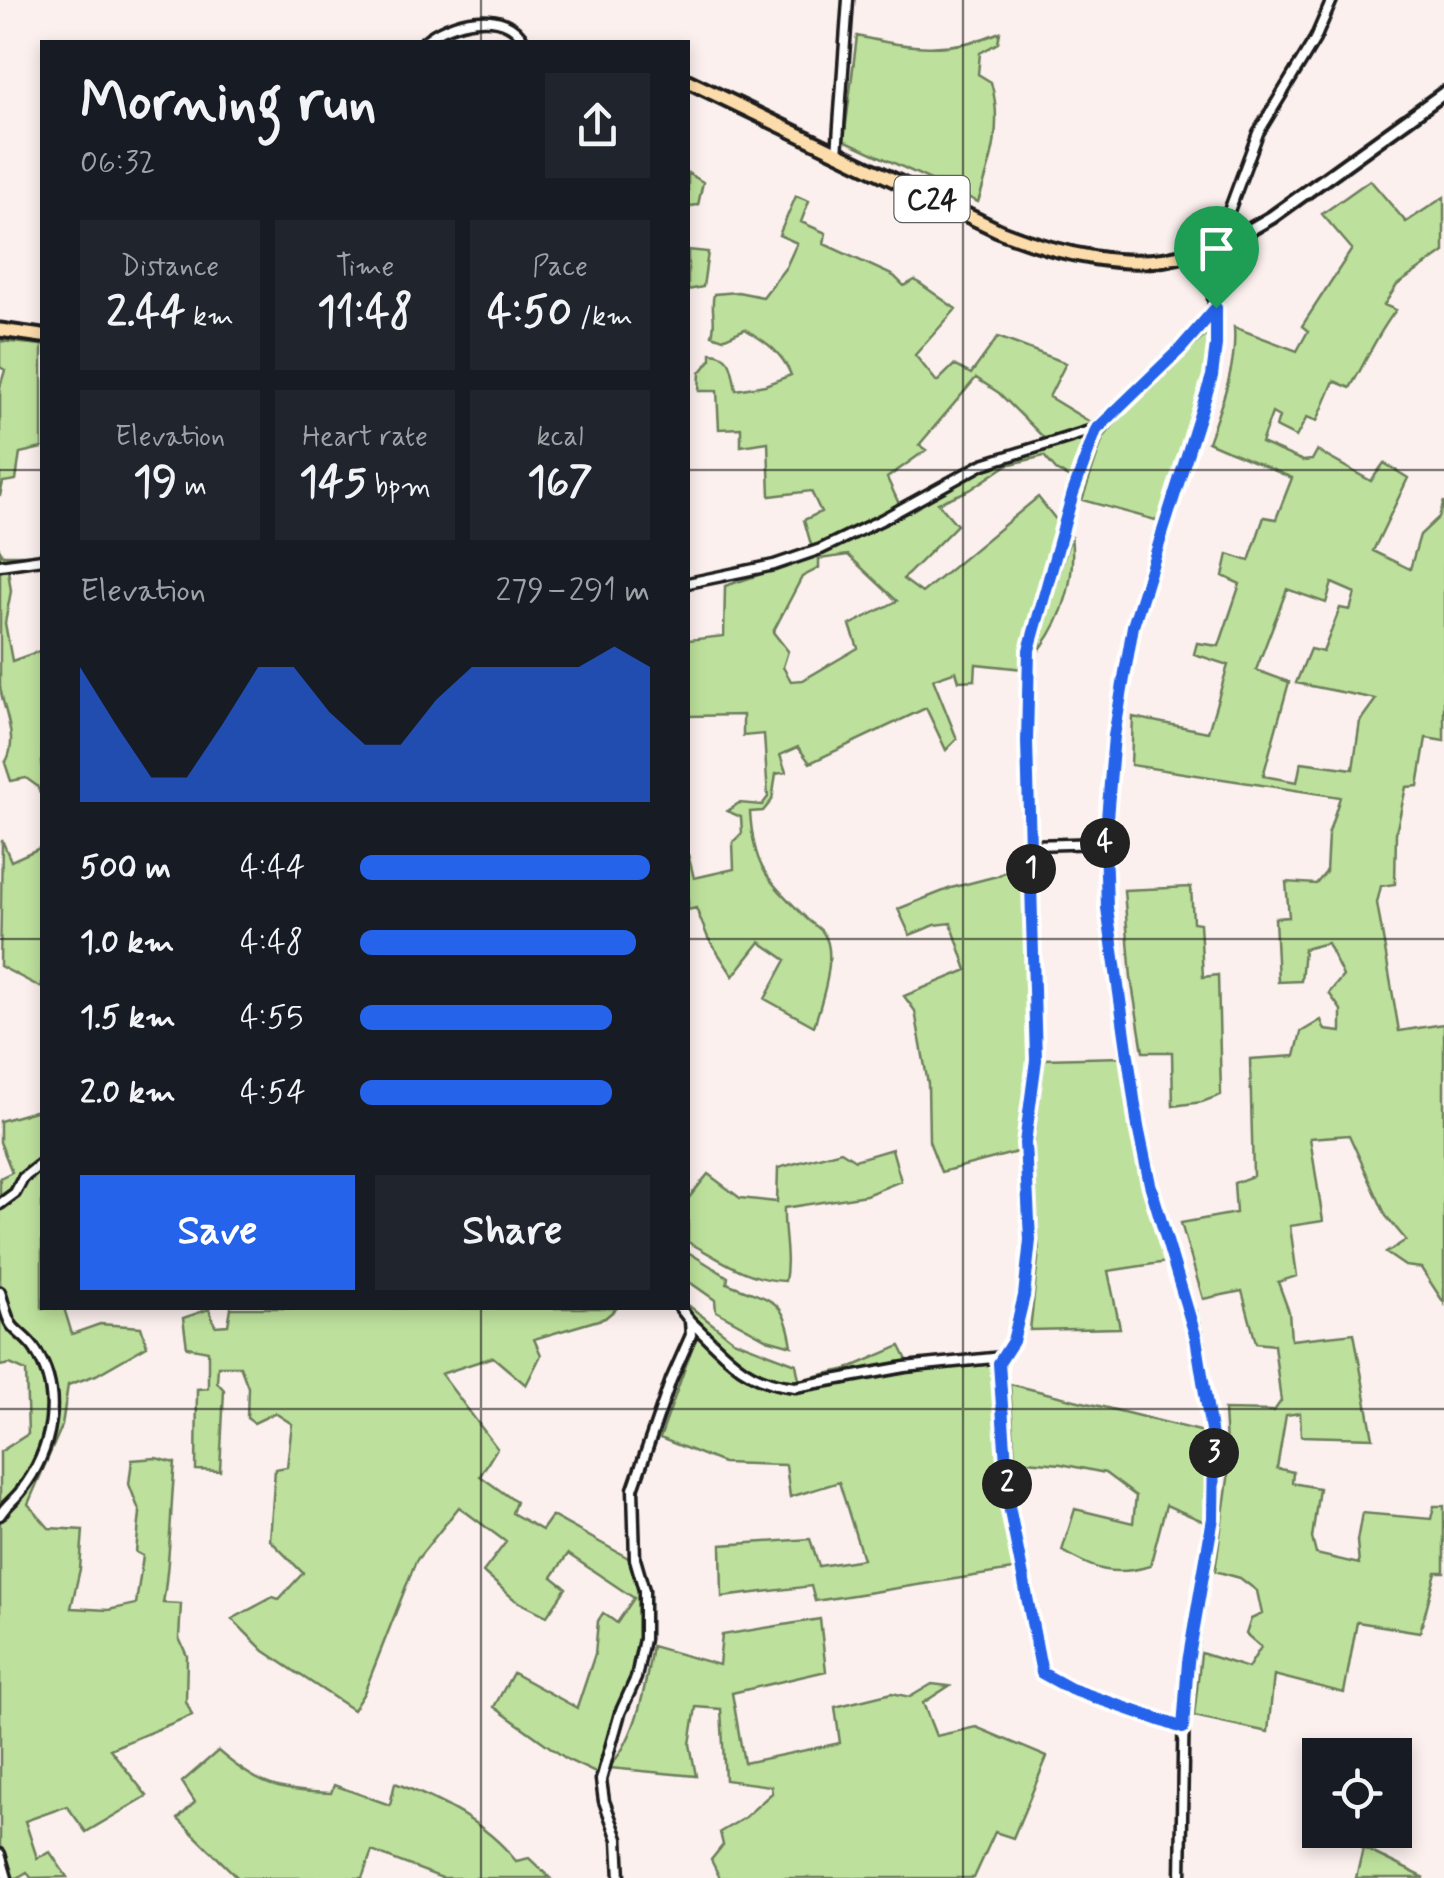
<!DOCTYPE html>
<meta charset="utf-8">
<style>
body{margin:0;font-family:Mynerve,sans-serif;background:#20242c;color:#f1f3f6;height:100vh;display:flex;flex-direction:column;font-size:38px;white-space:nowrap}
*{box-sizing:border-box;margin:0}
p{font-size:32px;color:#9ea1a6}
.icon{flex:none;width:55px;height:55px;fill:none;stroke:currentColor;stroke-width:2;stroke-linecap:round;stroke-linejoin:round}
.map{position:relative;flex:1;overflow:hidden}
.sheet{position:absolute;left:40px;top:40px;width:650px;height:1270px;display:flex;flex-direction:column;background:#171b24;border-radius:0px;box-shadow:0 5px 15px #0003}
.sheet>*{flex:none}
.fabs{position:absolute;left:1302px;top:1738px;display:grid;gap:20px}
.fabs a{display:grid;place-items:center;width:110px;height:110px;border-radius:0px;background:#171b24;box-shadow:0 5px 15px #0003;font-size:50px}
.pin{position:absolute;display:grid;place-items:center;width:85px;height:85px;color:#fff;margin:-102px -42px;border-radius:50% 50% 50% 0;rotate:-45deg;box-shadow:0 0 10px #0007}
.pin .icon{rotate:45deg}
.km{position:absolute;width:50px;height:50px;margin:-25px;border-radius:50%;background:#222;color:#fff;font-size:28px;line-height:50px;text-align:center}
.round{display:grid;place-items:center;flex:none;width:105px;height:105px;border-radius:0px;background:#20242c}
.summary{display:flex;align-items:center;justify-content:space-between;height:170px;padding:0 40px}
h1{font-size:55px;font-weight:700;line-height:75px}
.metrics{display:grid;grid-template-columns:repeat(3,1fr);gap:15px;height:170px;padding:10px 40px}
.metrics div{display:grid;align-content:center;border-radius:0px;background:#20242c;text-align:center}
.metrics b{font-size:42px;font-weight:700}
.metrics small{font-size:28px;font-weight:400}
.metrics p{font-size:28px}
.chart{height:280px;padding:20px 40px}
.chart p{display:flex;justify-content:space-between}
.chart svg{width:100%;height:180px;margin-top:10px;fill:#2563eb;opacity:.7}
.action{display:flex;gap:20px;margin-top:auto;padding:20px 40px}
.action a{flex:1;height:115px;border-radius:0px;background:#2563eb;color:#fff;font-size:40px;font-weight:700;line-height:115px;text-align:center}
.action a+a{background:#20242c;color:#f1f3f6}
ul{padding:0 40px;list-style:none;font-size:32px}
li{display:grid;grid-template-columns:160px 120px 1fr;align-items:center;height:75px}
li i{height:25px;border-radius:12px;background:#2563eb}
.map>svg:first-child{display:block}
.green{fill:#bde19c;stroke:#6c7e5c;stroke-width:2.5;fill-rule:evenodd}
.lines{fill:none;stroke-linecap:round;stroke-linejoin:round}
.street-casing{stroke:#1c1c1c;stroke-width:15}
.secondary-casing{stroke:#1c1c1c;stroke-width:18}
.primary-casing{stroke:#1c1c1c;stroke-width:19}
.street{stroke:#fff;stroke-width:8}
.secondary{stroke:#fff;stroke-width:10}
.primary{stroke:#fddcac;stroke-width:11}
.route-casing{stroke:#fff;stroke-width:20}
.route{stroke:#2563eb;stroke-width:12}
.grid{fill:none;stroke:#1c1c1c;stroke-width:2.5;stroke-opacity:0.55}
.labels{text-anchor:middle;stroke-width:8;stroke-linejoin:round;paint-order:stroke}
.shield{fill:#fff;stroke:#606060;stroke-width:2.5}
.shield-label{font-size:28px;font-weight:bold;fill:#1c1c1c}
</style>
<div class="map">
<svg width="1444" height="1878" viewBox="0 0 1444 1878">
<rect width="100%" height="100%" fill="#fcf0ee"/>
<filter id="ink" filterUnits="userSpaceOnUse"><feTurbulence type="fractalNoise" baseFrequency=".01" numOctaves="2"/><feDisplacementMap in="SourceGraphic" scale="20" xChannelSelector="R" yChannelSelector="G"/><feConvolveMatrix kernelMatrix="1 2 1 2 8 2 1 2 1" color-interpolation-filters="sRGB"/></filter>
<g filter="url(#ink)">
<path class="green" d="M1000 32 998 43 980 53 978 74 991 82C1003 126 992 160 978 202L844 140 857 36C908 48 950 54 1000 32Z
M688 173 703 182 698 205 691 206 688 212Z
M1370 180 1406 222 1444 197V252L1397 285 1384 305 1396 310C1375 337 1367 360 1350 388L1334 381 1317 421 1307 417 1296 437 1276 427 1279 417 1272 413 1261 443 1303 461 1312 460 1317 451 1371 481 1384 463 1408 478 1373 551 1410 569 1420 535 1439 517 1444 501V741L1426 738 1418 786 1406 787 1396 833 1395 884 1381 886 1377 903 1399 1031 1444 1024V1303L1421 1268 1405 1266 1386 1253 1406 1240 1386 1216 1349 1135 1310 1138 1323 1221 1290 1226 1297 1276 1278 1282 1289 1312 1291 1340 1354 1333 1373 1438 1301 1436 1300 1413 1286 1415 1277 1468 1293 1472 1292 1483 1319 1488 1312 1538 1316 1554 1359 1564 1357 1541 1362 1513 1431 1519 1434 1506H1444V1572H1436L1420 1632 1357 1622 1344 1693 1274 1675 1268 1732 1194 1716 1201 1653 1248 1668 1261 1647 1246 1634 1251 1619 1262 1614 1257 1591 1240 1578 1215 1571 1228 1479 1224 1410 1274 1411 1281 1401 1274 1345 1256 1343 1242 1291 1203 1299 1181 1223 1236 1213 1234 1183 1253 1176 1250 1059 1295 1056 1301 1032 1321 1020 1325 1030 1341 1032V1010L1329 993 1343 976 1327 943 1304 949 1301 981 1278 982 1275 918 1289 917 1286 882 1316 884 1326 872 1328 835 1340 797 1131 765 1133 717 1208 732 1228 665 1194 654 1197 643 1219 646 1240 584 1223 576 1228 554 1249 561 1264 517 1276 519 1292 478 1208 442C1221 405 1237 367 1234 327L1297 351 1308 331 1302 326 1352 249 1322 214ZM1332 583 1355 593 1350 610 1340 608 1323 652 1310 649 1296 683 1376 699 1360 721 1353 769 1301 762 1297 782 1263 776 1289 682 1256 670 1287 589 1326 603Z
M796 196 809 201 801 222 826 233 824 244 894 276 904 286 915 280 956 309 915 355 937 382 954 365 971 374 998 337 1066 363 1049 397 1095 425 1047 441 999 393 976 378 919 445 926 450 887 478 900 506 812 548 804 520 821 512 811 491 770 496 768 442 741 446V428L719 429 717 391H699L700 373 711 359V353C733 354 732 371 736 390L765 385 791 375C782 352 766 342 745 329L723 339 712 335C717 321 710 309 714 294L738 292 763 297 786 267 797 243 779 235Z
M688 250 708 252 703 287 688 290Z
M1214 327C1211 393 1180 459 1159 521L1082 500 1103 438 1128 408Z
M0 341 42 345V448L20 453 16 480 3 482 0 496V387L5 370 0 367Z
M1077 439H1090L1073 480 1056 470 1044 456 1007 465 970 490 938 503 957 525 903 579 922 593 1038 497 1061 526 1026 641 1024 669 976 664 975 680 959 681 956 671 933 679 957 739 946 750 926 708 810 763 798 747 780 755 786 772 776 774 772 800 763 811 750 812C754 871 767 878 807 919 812 924 821 928 824 934 838 955 821 1004 814 1026L765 999 786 960 760 942 733 976 708 938 696 908 688 910V854L694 878 734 869 733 842 742 833 741 817 727 811 739 803 762 805 768 797 764 734 743 736V715L688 716V640L724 636 725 586 802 561 868 533 950 484 994 464ZM848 555 897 601 850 625 858 648 803 680 791 681 783 667 788 651 773 632 802 577 819 568V559Z
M1071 536C1076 576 1065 616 1041 648L1040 632Z
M0 550 3 555H42V565L8 570 11 591 5 623 12 661 42 650V797L37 786 26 778 11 781 5 763C20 740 3 711 0 686 0 642 0 594 0 550Z
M2 840 11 861 42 847V988L0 966Z
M1025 861 1031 1058 1023 1101 1021 1151 941 1172 929 1141 928 1084 915 1011 904 996 967 970 951 923 935 925 910 935 898 909 951 888 997 876Z
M1191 887 1193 922 1200 923 1203 977 1218 975 1221 1095 1202 1102 1173 1106 1172 1052H1143L1131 978 1124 890Z
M1122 1057 1141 1171 1167 1262 1108 1271 1120 1328 1030 1330 1039 1250 1033 1149 1044 1059Z
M42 1109V1308H64L72 1334 100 1324 141 1327 147 1346 96 1375 68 1385 62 1426 28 1504 49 1528 83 1530 80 1569 71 1608 108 1610 136 1604 143 1556 136 1552 140 1513 129 1484 132 1460 156 1458 175 1463C170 1509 171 1557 163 1603L181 1604 179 1638 187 1656 186 1701 192 1715 110 1749 147 1796 86 1832 67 1806 25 1821 37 1858 50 1852 67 1877 31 1878 27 1872 17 1878H0V1452L28 1434 26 1371 10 1364 0 1366V1178L12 1172 0 1142V1121Z
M892 1149 901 1181 866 1195 784 1208C783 1234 790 1256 785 1281 747 1280 720 1259 688 1242V1199L708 1174 740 1198 777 1202 778 1168 841 1151 855 1160Z
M688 1252 728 1277 727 1283C771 1302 784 1295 792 1346L767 1339 716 1311 715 1300 688 1281Z
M688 1305 733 1340 796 1364 799 1380 847 1369 900 1346 907 1360 936 1364 995 1359 1003 1501 1019 1569 815 1601 811 1586 722 1597 721 1545 810 1539 819 1566 863 1559 839 1482 790 1497 786 1465 723 1463 660 1438 697 1334Z
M231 1308H617L605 1318 534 1339 541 1355 526 1385 493 1357 441 1374 497 1448 480 1476 516 1502 512 1513 542 1530 552 1516 632 1560 641 1586 642 1632 628 1693 609 1733 610 1766C637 1737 646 1684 652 1646L719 1665 722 1635 820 1619 826 1671 732 1693 744 1763 840 1743 835 1707 892 1693 910 1697 932 1684 949 1686 923 1703 936 1736 976 1727 1047 1757 1013 1838 995 1832 974 1878H720L711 1860 723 1845 720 1832 744 1818 772 1793 771 1786 725 1780 721 1709 696 1707 690 1744 696 1776 610 1768 606 1778 568 1760 494 1707 513 1673 577 1708 595 1654 598 1621 603 1613 617 1623 634 1598 568 1554 552 1577 566 1588 547 1616 515 1600 483 1572 506 1542 459 1507 416 1561 364 1693 353 1710 264 1651 232 1619 273 1597 279 1599 303 1573 270 1540 275 1469 287 1467 292 1424 275 1413 254 1423 247 1418 248 1387 240 1366H218L217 1382 224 1390 220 1471 196 1470 197 1389 208 1388V1351L187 1347 183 1318 209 1309 215 1326 228 1325Z
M1010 1384 1208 1433 1207 1523 1166 1505 1150 1566C1113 1577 1095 1570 1062 1551L1075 1509 1133 1523 1136 1496 1105 1473 1061 1464 1015 1460Z
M218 1751C259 1786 277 1791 331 1793L334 1785 390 1805 395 1783C440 1800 486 1823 516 1861L529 1858 550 1878H442L372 1851 362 1878H238L178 1819 195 1802 182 1782Z
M1363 1848 1425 1878H1356Z"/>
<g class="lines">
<defs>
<path id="street" d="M424 42C447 21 507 5 524 42
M837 154 848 0
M1191 252 1206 231 1217 229 1226 219 1258 133 1315 39 1332 0
M0 565 42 559
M688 583 774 565 821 549 883 519 983 464 1096 429
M1031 845 1105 843
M0 1204 15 1193 23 1178 42 1163
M0 1292C4 1302 6 1320 14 1328 22 1336 30 1341 36 1351 64 1395 52 1451 21 1491 14 1500 6 1505 0 1515
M690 1321C724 1353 744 1382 795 1387L905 1367 1003 1357
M1183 1728 1071 1689 1042 1673 1009 1506 999 1363 1013 1341 1023 1296 1030 1239 1025 1143 1036 1060 1028 787 1029 650 1073 493 1096 429 1181 348 1215 309
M0 1854 7 1878
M620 1878 618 1839 604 1801 601 1780 620 1713 636 1678 644 1639V1590L635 1559 633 1489 671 1380 691 1335 690 1321 680 1308
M1181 1878 1184 1698 1213 1518 1214 1449 1197 1337 1150 1184 1138 1127 1107 908 1105 843 1114 736 1133 626 1212 375C1219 331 1216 292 1201 249"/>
<path id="secondary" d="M1190 253 1241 235 1272 217 1444 93"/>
<path id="primary" d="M688 81 1002 232C1056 253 1133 273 1190 253
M0 330 42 336"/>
</defs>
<use href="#street" class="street-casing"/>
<use href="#secondary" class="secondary-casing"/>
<use href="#primary" class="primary-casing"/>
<use href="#street" class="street"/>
<use href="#secondary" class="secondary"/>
<use href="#primary" class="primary"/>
</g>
</g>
<g class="lines" filter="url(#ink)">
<defs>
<path id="route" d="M1216 308V345L1212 376 1133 626 1114 736 1105 842 1107 908 1138 1127 1150 1184 1196 1338 1214 1449 1213 1518 1188 1662 1183 1728 1071 1689 1042 1673 1009 1506 999 1363 1013 1341 1024 1296 1030 1240 1025 1143 1036 1060 1027 742 1029 650 1073 493 1096 430 1181 348Z"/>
</defs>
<use href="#route" class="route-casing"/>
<use href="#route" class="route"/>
</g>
<path class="grid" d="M481 0V42M963 0V1878M0 470H42M688 470H1444M0 939H42M688 939H1444M481 1308V1878M0 1409H1444"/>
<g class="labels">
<rect class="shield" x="894.5" y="176" width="75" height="46" rx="8"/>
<g class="shield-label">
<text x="932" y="209">C24</text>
</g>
</g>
</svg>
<div class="fabs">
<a><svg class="icon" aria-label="locate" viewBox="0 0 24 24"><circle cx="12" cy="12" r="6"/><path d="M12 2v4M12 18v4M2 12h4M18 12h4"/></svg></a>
</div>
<div class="pin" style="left:1216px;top:308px;background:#1e9e55"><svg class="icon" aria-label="arrive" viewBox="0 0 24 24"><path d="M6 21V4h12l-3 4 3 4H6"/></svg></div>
<b class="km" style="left:1031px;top:869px">1</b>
<b class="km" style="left:1007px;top:1484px">2</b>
<b class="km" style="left:1214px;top:1453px">3</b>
<b class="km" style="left:1105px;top:843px">4</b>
<section class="sheet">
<div class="summary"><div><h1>Morning run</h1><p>06:32</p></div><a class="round"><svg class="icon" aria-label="share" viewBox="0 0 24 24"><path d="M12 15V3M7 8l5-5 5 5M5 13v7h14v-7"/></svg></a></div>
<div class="metrics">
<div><p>Distance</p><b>2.44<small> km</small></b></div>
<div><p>Time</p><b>11:48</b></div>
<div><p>Pace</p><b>4:50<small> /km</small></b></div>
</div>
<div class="metrics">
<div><p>Elevation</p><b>19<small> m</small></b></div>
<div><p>Heart rate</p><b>145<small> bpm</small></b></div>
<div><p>kcal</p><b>167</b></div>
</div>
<div class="chart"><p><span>Elevation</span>279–291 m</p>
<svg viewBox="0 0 160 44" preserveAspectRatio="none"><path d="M0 44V11L10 25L20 38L30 38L40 25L50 11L60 11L70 22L80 30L90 30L100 19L110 11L120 11L130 11L140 11L150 6L160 11V44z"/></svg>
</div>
<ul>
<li><b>500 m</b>4:44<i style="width:100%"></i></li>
<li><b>1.0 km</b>4:48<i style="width:95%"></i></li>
<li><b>1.5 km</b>4:55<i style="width:87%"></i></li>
<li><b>2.0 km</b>4:54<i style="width:87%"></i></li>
</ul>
<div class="action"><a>Save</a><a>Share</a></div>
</section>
</div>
